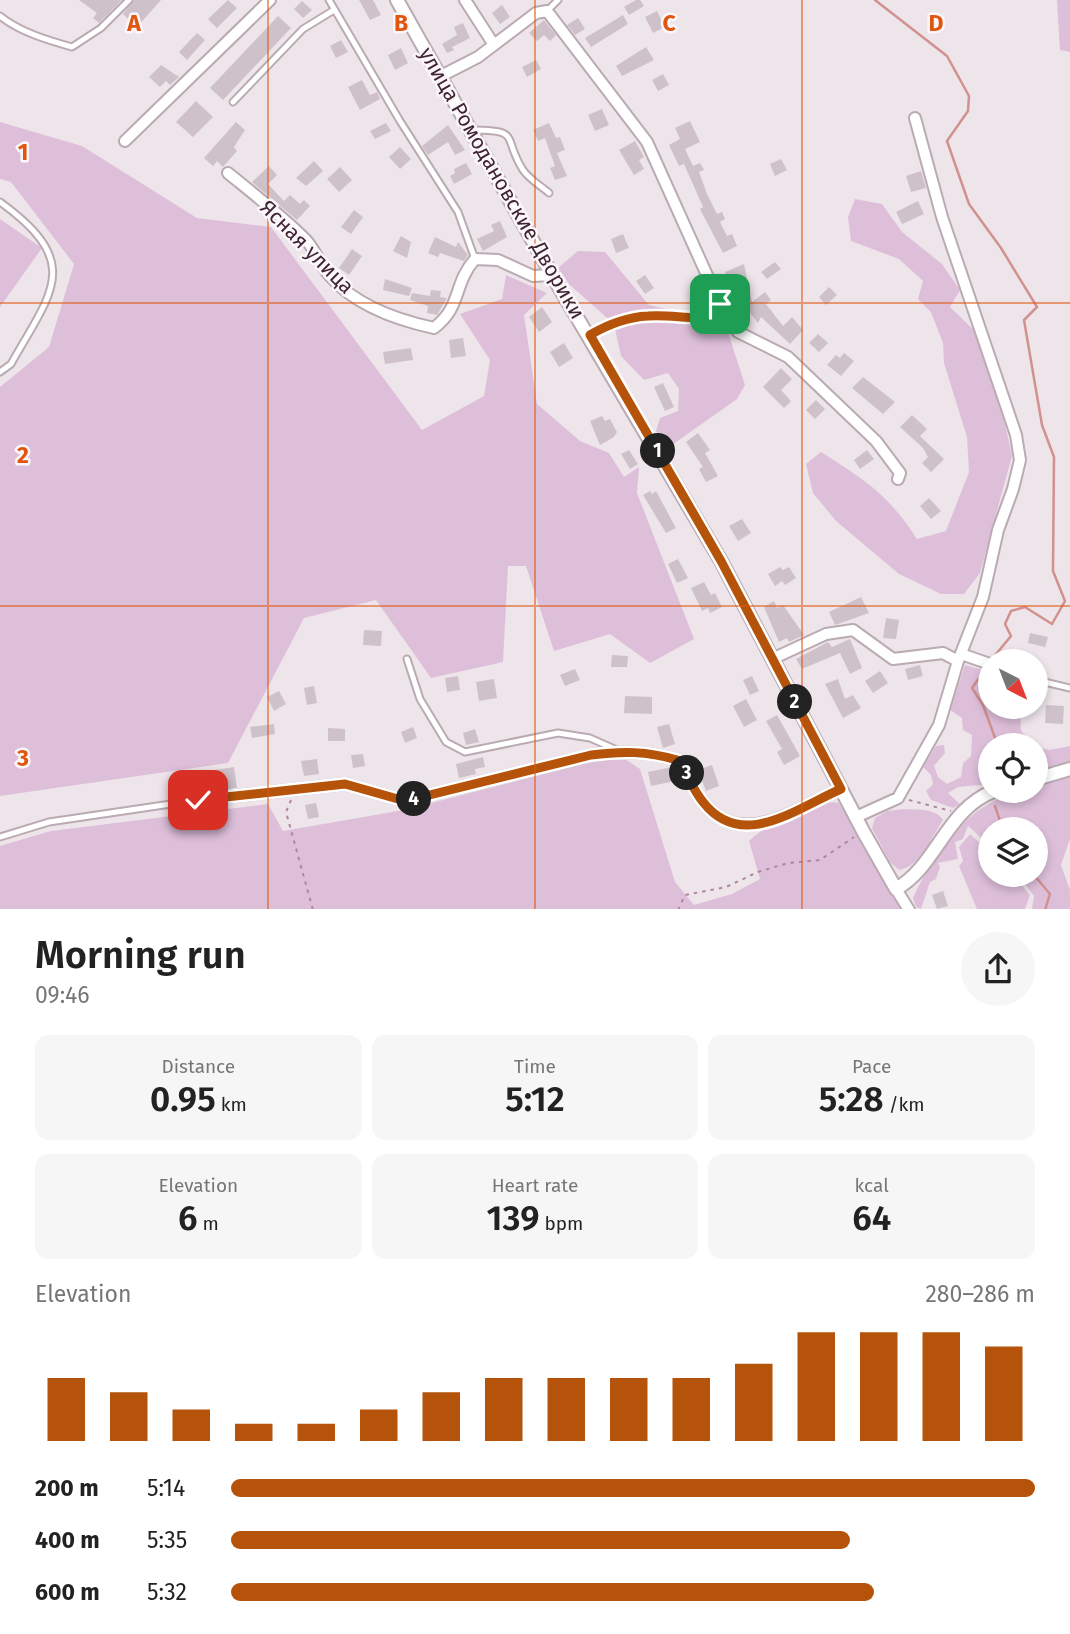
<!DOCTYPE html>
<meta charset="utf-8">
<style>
body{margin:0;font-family:"Fira Sans",sans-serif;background:#f6f6f6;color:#222;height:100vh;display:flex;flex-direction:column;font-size:26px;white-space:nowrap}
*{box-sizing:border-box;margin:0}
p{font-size:23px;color:#767676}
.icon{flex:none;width:38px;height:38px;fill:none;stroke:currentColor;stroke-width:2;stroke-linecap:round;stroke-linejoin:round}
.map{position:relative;height:909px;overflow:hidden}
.drawer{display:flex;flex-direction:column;background:#fff;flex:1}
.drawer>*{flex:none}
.needle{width:46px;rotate:138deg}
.tools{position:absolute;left:978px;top:649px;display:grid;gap:14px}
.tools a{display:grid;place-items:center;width:70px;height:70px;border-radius:50%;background:#fff;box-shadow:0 4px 10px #0003;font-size:35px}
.pin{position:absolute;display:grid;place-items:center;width:60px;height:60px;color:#fff;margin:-30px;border-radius:14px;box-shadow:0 4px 10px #0006}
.km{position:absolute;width:35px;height:35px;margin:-18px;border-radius:50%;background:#222;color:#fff;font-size:19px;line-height:35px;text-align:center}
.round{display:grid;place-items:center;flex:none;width:74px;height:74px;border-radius:37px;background:#f6f6f6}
.overview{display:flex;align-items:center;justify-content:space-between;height:119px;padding:0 35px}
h1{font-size:38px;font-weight:600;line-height:52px}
.stats{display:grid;grid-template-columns:repeat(3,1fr);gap:10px;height:119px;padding:7px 35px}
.stats div{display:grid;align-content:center;border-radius:14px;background:#f6f6f6;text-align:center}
.stats b{font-size:35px;font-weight:600}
.stats small{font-size:19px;font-weight:400}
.stats p{font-size:19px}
.chart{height:196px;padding:14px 35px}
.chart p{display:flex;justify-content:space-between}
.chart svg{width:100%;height:126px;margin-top:7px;stroke:#b45309;stroke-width:6}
ul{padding:0 35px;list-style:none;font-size:23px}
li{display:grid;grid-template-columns:112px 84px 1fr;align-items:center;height:52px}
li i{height:18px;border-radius:9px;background:#b45309}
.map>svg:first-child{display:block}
.green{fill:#debfda}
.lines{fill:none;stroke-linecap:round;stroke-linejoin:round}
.stream{stroke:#d1918f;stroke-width:2.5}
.building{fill:#cfc1c9}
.service-casing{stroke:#baabb2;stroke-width:9}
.minor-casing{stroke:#baabb2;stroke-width:14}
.tertiary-casing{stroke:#baabb2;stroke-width:16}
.path{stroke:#b08799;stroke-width:2;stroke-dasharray:3.5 5;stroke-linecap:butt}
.service{stroke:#fff;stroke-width:5}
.minor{stroke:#fff;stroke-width:10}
.tertiary{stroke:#fff;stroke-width:12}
.route-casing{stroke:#fff;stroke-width:14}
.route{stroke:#b45309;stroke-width:9}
.grid{fill:none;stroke:#e0560e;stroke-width:2;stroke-opacity:0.55}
.labels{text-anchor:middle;stroke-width:5;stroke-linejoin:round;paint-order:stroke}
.street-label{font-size:21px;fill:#40242f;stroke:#faf6f9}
.grid-label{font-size:23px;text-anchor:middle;font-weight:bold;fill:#e0560e;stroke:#faf6f9;stroke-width:5;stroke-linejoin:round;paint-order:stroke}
</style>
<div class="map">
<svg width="1070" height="910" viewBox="0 0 1070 910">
<rect width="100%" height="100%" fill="#eee5ea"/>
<path class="green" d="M1057 0H1070V52L1060 50Z
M0 122 82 146 197 218 271 227 422 430 484 396 490 360 460 314 502 299 506 275 547 293 524 315 537 404 580 441 609 453 624 477 639 467 637 493 694 639 650 663 610 634 554 651 526 566H508L503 662 431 678 376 600 304 618 228 763 0 796V387L49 347 74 264 11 182 0 179Z
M855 199 882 204 902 232 942 264 960 290 950 307 975 331 1005 424 1012 456 980 573 964 594H941L899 574 836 521 813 493 806 464 821 452C865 480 888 494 917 539L946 531 969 472 967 437 944 363 943 343 931 312 918 299 923 281 899 259 851 241 848 217Z
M0 219 42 248 0 307Z
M578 251 605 252 649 305 725 323 745 385 737 399 669 447 656 431 660 418 678 411 679 389 668 373 644 380 621 356 614 324 570 285 558 268Z
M965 665 990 672V707H1020L1021 731 1035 745 990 746V784L958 787 948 793 960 804 953 808 931 800 926 791 933 784 931 775 923 767 936 746 944 745 945 753 934 766 938 777 947 784 961 777 963 763 971 756 972 735 963 730 962 718 950 710Z
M1070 746V761L1036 771V747L1049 750Z
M625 759 640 769 675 882 694 905 732 894 760 879 749 841C765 824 816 798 839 803L902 909 0 910V846L51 831 268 804 283 831 404 810 594 761Z
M1070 776V839L1061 865 1070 890V909H1032L1034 896 1018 875H1036V830H990V846L968 826 963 839 955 842 958 859 938 863 940 867 936 879 930 882 921 909 916 907 913 898C936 848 976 791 1036 791V786Z
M904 809C917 810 934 807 943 820 932 836 920 867 899 870L890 862 872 828 875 818 887 811Z
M970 834 990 852V875H1013L1030 895 1025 909H977L959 866 963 861 959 847Z"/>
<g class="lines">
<path class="stream" d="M875 0 947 56 969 96 968 111 947 141 969 204 1001 248 1037 307 1024 320 1042 425 1054 457 1053 571 1065 601 1052 624 1025 607 1011 611 1005 624 1011 636 992 659
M986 668 972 688 983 705 998 746
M995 806 1003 830
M1034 875 1050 894 1045 910"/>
</g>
<path class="building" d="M79 0H122L99 23 93 18 97 13Z
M134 0H161L137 27 123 14Z
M228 0 237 8 217 28 208 19Z
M359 0H373L381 15 370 20Z
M636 0H640L644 6 629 15 624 7Z
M302 1 312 10 303 18 294 9Z
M502 5 510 17 500 24 492 13Z
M657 11 665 27 653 33 645 17Z
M623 15 628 24 591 47 585 38Z
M278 16 291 28 223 100 210 88Z
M578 18 585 29 575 35 567 25Z
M544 20 556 35 550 41 544 35 537 41 529 33Z
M463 23 470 38 452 47 454 50 447 53 442 44 457 35 454 27Z
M197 33 205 40 187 60 179 52Z
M341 40 348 52 336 58 330 46Z
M646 47 654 60 622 76 616 66Z
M401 48 408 63 395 70 388 55Z
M536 60 541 69 527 77 522 67Z
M161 65 179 77 170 85 166 81 160 87 149 77Z
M663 74 669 85 658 91 652 80Z
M362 80 370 95 377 92 380 99 360 110 348 87Z
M196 101 213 117 193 137 176 122Z
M602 109 609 125 595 131 588 115Z
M690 121 700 142 685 149 693 166 700 163 704 170 699 172 707 194 717 214 722 212 725 219 720 222 727 236 732 234 737 246 723 253 700 209 703 207 684 164 679 166 669 145 680 139 675 128Z
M236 122 245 130 234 147 237 151 223 167 217 161 213 166 204 158Z
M386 123 391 131 375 139 370 131Z
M549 123 556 138 560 137 565 150 557 153 567 176 555 180 550 168 555 166 545 138 538 141 533 130Z
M448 125 465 150 455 155 448 142 428 155 422 146Z
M635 141 644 157 639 160 644 169 634 175 619 150Z
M400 147 411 159 400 169 389 157Z
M781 159 787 170 775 176 770 164Z
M314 161 323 171 306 186 296 178Z
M466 163 472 174 454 184 450 176 455 173 454 169Z
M269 166 277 175 268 184 284 201 290 195 300 204 304 200 310 206 297 220 252 182Z
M340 167 352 180 339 192 327 179Z
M921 171 926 188 911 192 906 176Z
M918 201 924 214 902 224 896 212Z
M354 210 363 217 351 234 341 227Z
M500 221 507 237 483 251 477 239 494 231 491 225Z
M623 234 629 248 616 253 611 239Z
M401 236 411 242 407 258 393 251Z
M435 237 456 247 458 242 468 255 464 261 440 253 438 257 428 253Z
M352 249 362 256 349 275 339 268Z
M775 262 781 269 767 279 761 272Z
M744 264 752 302 765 292 771 300 766 304 783 326 792 317 803 330 790 344 761 317 758 323 742 302 734 304 731 296 734 295 725 272Z
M645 275 654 288 645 294 636 281Z
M385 279 412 288 409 296 383 290Z
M829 287 837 295 826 305 819 297Z
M431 290 441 291 440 297 447 298 437 315 427 313 428 306 410 300 412 293 430 296Z
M542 307 552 322 539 332 529 317Z
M818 334 828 343 819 352 809 343Z
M463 338 466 356 451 358 449 340Z
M564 343 573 358 559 367 550 352Z
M411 348 413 360 385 364 383 352Z
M844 353 854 361 841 376 827 365 836 355 840 358Z
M781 368 792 379 781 390 791 401 784 408 763 387Z
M863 377 895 402 883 414 852 388Z
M663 383 674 407 665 411 654 387Z
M816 400 825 409 815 419 806 410Z
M912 415 927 429 920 436 944 459 931 472 922 463 928 457 923 448 900 427Z
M602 416 605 421 610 419 617 432 614 437 600 445 590 421Z
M698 433 710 450 705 453 718 476 706 482 699 469 703 467 686 442Z
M629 450 638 464 630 469 621 454Z
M867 450 874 459 860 469 854 460Z
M650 491 652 494 656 491 676 528 666 533 643 495Z
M929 498 941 511 931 519 920 506Z
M742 519 751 533 738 541 729 526Z
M678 559 688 578 677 583 668 564Z
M780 567 783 570 789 567 796 578 785 585 782 581 775 586 768 574Z
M704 582 711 595 715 593 722 607 710 613 708 608 702 611 691 588Z
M861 597 869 613 835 625 829 612Z
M774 601 777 608 783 605 804 635 789 642 787 638 779 642 764 607Z
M886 618 899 620 896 639 883 638Z
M364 630 382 631 381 646 363 645Z
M1030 633 1048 637 1045 647 1028 643Z
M850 639 862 668 850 674 840 653 802 669 796 659 828 642 832 647Z
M612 655 628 656 627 667H611Z
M920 665 923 676 908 680 905 669Z
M575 669 580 680 565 686 560 675Z
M880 671 888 683 873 693 865 681Z
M458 676 460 690 447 692 445 678Z
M752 676 759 691 750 695 743 680Z
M494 679 497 698 479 701 476 682Z
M838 679 845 699 853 695 861 708 843 718 825 684Z
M314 686 317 703 307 705 304 688Z
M279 691 286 704 274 711 267 697Z
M625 696 652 697V714L624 713Z
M746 699 757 720 744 727 733 706Z
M1046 705 1064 706 1063 724 1045 723Z
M777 715 800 756 784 765 777 752 782 749 766 721Z
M274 724 275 734 252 738 250 727Z
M669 724 675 744 663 748 657 727Z
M413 727 417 738 405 743 401 732Z
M328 728 345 729V741H328Z
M475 729 479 742 466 745 463 733Z
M363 754 365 766 353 768 351 755Z
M483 757 485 767 475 769 476 774 459 778 456 764Z
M317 759 319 774 304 776 301 761Z
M712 765 719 786 706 791 698 770Z
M234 767 237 788 217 790 215 770Z
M672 767 675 781 651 786 648 772Z
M316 803 319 817 308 819 305 805Z
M943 891 948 906 937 909 932 895Z"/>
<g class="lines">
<defs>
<path id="service" d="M329 0 400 121 458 212 475 259
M547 11 558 0
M0 16C20 32 47 40 72 47L101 28 129 0
M233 102 303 29 334 10
M472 130C522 130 502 137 523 170 529 179 541 186 549 193
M0 202C84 263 52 291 11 364L0 372
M590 335C607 325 627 317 648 316 676 314 699 322 726 314
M407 659 420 699 446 742 465 752 558 733 590 738 617 750
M1036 680 1070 688
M0 837 49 822 198 800"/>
<path id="minor" d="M465 0 494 45
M441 76 478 57 536 13 547 11 647 142 720 304 738 332 788 357 876 441 900 473 898 479
M125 141 270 0
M228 173C255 195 282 216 306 240 316 251 320 265 330 276 355 305 397 320 434 328 462 307 453 284 475 259L498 260 533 276 552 275
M961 654 990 664
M772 659 826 634 853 630 893 659 943 653 958 661
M198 800 345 784 405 801 591 755C622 751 647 751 677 760 687 773 693 790 703 802 741 851 797 808 841 789
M856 817 898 798 939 725 958 661 983 597 998 530 1013 489 1020 460 1016 435 942 217 915 118
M896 889 909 910"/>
<path id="tertiary" d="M397 0 552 275 721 561 863 831 896 889C937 866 946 809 994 791
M1036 779 1070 769"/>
</defs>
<use href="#service" class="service-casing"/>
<use href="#minor" class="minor-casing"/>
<use href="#tertiary" class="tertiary-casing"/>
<path class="path" d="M291 800 286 812 313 910
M909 800 951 811
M678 910 685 895 726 887 758 872 788 863 820 860 854 837"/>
<use href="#service" class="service"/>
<use href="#minor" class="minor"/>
<use href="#tertiary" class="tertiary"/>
</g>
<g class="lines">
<defs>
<path id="route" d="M198 800 345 784 405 801 591 755C622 751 647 751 677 760 687 773 693 790 703 802 742 852 797 808 841 789L721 561 590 335C607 325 627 317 648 316 675 314 699 322 726 314L720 304"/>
</defs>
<use href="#route" class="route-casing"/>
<use href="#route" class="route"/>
</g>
<path class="grid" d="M268 0V910M535 0V910M802 0V910M0 303H1070M0 606H1070"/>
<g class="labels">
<g class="street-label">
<text transform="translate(502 183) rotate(60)" y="7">улица Ромодановские Дворики</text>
<text transform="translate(307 247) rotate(45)" y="7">Ясная улица</text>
</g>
</g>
<g class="grid-label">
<text x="134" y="31">A</text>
<text x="401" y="31">B</text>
<text x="669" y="31">C</text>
<text x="936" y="31">D</text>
<text x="23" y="160">1</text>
<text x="23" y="463">2</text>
<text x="23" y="766">3</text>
</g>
</svg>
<div class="tools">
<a><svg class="needle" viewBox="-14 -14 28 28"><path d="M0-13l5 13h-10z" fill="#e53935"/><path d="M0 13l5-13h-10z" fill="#767676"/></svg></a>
<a><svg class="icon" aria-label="locate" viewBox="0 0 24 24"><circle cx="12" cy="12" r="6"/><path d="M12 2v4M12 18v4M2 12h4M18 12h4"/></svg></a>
<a><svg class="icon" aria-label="layers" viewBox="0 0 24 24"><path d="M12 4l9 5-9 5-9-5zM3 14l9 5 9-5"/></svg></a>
</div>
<div class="pin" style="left:720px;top:304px;background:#1e9e55"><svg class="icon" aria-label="arrive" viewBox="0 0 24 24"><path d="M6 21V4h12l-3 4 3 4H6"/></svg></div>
<div class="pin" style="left:198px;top:800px;background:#d93025"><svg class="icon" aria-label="check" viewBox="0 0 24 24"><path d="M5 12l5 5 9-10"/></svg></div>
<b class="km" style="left:658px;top:451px">1</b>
<b class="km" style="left:795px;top:702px">2</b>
<b class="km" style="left:687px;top:773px">3</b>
<b class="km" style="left:414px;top:799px">4</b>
</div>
<section class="drawer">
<div class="overview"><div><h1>Morning run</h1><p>09:46</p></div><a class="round"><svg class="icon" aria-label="share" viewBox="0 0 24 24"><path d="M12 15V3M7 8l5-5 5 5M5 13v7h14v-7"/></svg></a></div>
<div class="stats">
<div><p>Distance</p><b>0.95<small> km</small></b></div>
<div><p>Time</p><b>5:12</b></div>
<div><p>Pace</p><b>5:28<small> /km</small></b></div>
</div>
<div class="stats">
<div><p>Elevation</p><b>6<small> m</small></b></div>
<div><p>Heart rate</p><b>139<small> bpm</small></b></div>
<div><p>kcal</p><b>64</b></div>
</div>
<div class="chart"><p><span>Elevation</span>280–286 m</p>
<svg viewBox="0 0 160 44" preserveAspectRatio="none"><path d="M5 44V22M15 44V27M25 44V33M35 44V38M45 44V38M55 44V33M65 44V27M75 44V22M85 44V22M95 44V22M105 44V22M115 44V17M125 44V6M135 44V6M145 44V6M155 44V11"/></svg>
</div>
<ul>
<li><b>200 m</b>5:14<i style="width:100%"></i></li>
<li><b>400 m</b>5:35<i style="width:77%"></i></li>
<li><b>600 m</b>5:32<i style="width:80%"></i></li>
</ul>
</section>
